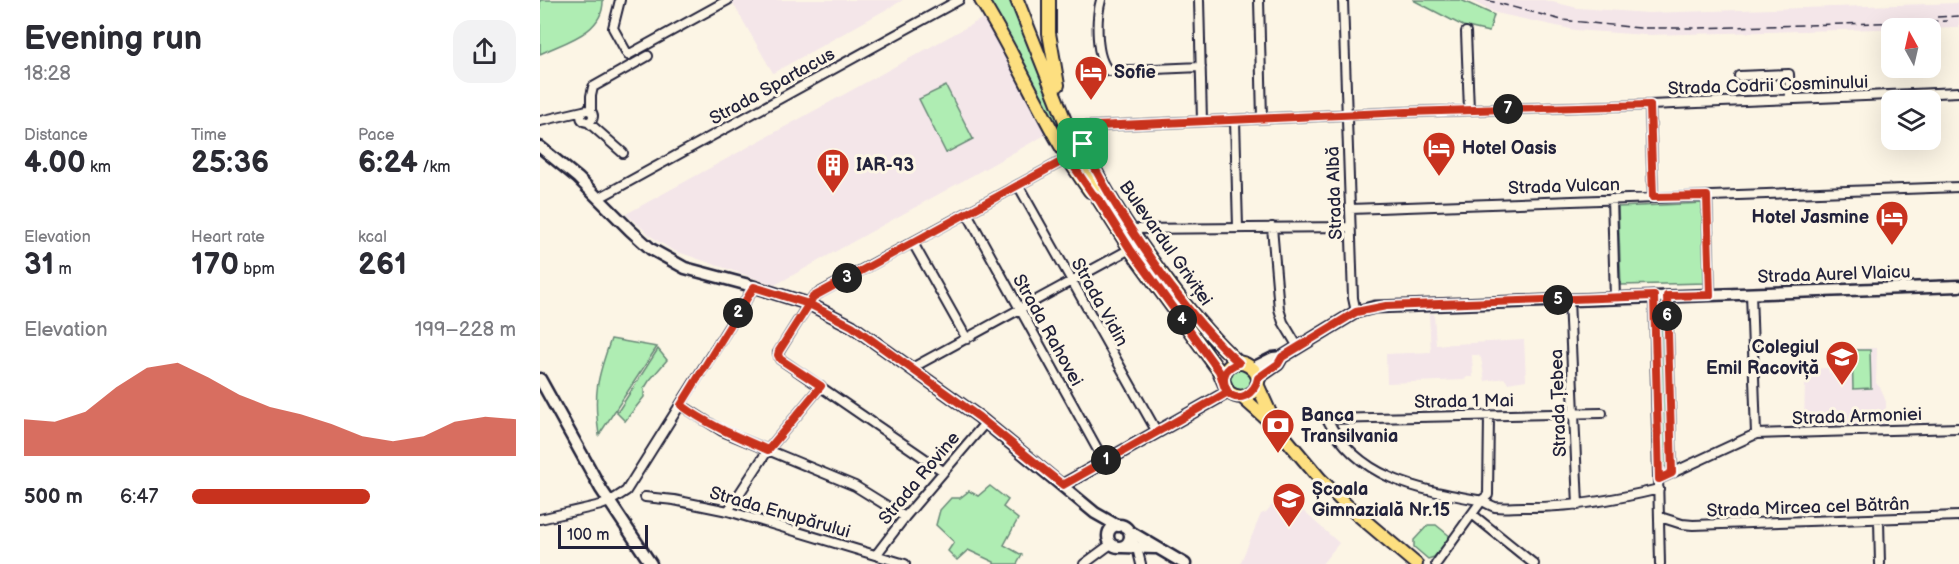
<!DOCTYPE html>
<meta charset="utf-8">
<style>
body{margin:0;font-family:"Balsamiq Sans",sans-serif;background:#f2f2f3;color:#2b2b33;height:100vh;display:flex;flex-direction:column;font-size:22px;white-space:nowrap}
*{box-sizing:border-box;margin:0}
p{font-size:20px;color:#7c7c81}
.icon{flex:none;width:33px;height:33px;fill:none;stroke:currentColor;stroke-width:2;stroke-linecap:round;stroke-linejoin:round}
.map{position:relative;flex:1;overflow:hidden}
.sheet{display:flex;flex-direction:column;background:#fff;width:540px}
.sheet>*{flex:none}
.needle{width:39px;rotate:352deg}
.tools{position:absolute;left:1341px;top:18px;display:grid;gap:12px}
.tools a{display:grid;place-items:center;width:60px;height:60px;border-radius:12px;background:#fff;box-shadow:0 6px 24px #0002;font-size:30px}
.scale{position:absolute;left:18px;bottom:15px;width:90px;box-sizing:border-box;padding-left:6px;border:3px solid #22223b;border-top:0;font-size:16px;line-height:21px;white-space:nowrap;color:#22223b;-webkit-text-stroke:4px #fcf5e5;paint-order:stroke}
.pin{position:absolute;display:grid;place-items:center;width:51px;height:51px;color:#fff;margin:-26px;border-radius:12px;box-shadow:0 3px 9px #0006}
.km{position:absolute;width:30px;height:30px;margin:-15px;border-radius:50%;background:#222;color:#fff;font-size:16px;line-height:30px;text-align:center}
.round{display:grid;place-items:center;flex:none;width:63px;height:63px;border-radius:18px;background:#f2f2f3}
.head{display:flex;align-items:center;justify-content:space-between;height:102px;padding:0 24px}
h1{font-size:33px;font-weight:700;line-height:45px}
.figures{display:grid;grid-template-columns:repeat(3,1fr);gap:9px;height:102px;padding:6px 24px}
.figures div{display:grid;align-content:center}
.figures b{font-size:30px;font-weight:700}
.figures small{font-size:16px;font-weight:400}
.figures p{font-size:16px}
.chart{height:168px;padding:12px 24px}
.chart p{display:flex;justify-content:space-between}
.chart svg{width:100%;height:108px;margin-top:6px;fill:#c8321e;opacity:.7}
ul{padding:0 24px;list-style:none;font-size:20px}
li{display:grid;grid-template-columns:96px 72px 1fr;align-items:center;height:45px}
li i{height:15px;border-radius:8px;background:#c8321e}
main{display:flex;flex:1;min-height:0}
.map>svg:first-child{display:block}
.built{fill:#f4e6e9}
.green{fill:#afedb3;stroke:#688877;stroke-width:1.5}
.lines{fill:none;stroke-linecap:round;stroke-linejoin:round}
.street-casing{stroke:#22223b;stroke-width:12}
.secondary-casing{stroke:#22223b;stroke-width:15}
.primary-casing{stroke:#22223b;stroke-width:16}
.street{stroke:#fcf5e5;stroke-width:8}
.secondary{stroke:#fcf5e5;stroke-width:10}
.primary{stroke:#fddf80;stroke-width:12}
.rail{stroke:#22223b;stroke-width:1.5;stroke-dasharray:9 4.5;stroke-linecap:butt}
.route-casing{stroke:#fff;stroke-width:12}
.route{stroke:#c8321e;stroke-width:8}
.labels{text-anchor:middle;stroke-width:6;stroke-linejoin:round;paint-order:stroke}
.poi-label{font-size:18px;font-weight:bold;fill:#22223b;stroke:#fcf5e5;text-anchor:start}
.street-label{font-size:18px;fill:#22223b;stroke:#fcf5e5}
</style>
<main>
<section class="sheet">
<div class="head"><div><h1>Evening run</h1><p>18:28</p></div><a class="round"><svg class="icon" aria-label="share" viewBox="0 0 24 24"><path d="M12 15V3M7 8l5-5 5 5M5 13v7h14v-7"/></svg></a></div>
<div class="figures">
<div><p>Distance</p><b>4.00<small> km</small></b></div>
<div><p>Time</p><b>25:36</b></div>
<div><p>Pace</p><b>6:24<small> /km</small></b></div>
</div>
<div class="figures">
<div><p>Elevation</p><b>31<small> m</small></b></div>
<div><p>Heart rate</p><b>170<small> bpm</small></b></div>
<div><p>kcal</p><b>261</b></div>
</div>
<div class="chart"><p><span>Elevation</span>199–228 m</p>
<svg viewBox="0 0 160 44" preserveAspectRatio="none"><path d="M0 44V29L10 30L20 26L30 16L40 8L50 6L60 12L70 19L80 24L90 27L100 31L110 36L120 38L130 36L140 30L150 28L160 29V44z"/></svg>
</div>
<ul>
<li><b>500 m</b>6:47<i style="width:55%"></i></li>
</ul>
</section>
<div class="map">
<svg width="1419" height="564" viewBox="0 0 1419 564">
<rect width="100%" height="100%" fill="#fcf5e5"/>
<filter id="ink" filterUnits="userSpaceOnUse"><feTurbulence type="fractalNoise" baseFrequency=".0167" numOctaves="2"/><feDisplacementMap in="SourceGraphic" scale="12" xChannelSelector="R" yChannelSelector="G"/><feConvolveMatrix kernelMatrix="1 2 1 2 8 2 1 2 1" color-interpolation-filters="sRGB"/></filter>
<g filter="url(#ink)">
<path class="built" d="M191 0H363L233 73Z
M929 0H1004L1038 8 1108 13 1419 3V27L1105 35 1035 30 956 13Z
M445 17 507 134 235 285 132 250 112 237 86 214Z
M889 314H894L896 345 984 340 986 380 968 383 964 378 945 381 941 358 938 355H932L933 377H927L924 380 847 383 846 354 891 352Z
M1337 348 1336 383 1341 389 1346 402V427L1267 429 1264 423 1265 382 1269 378V369L1288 368 1289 373 1305 372V349Z
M743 493 799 543 782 564H700L721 514 726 512Z"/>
<path class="green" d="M0 0H63C64 33 24 42 0 54Z
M443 0H470L533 155Z
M873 0H921L954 15 949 32 923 26Z
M406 86 433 139 406 153 379 99Z
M1164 203 1166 283 1081 285 1078 207Z
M1122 311H1124L1129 465 1126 467 1121 465 1117 313Z
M71 339 117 347 59 435C53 394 57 378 71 339Z
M118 349 127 360 109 381 104 389V397L85 421 77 413Z
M1312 350H1330L1331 388 1313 389Z
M705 367 714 381 707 392 694 391 688 376 693 369Z
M450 486 468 500 463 507 478 519 464 545 482 555 477 564H454V562L428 550 417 560 408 551 414 542 396 525 400 510 411 498H420L429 491 438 496Z
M888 525H896L911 537 894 557 888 559 874 547V540Z"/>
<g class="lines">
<defs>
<path id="street" d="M80 0 73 28 88 55 188 0
M561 0C556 18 555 58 569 71L661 67
M659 0 662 121
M719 0 722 118
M803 0 813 298 816 312
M926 32 929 110
M1199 76 1249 74 1250 99
M1110 105 1113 197
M41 116a6 6 0 1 1 12 0a6 6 0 1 1-12 0Z
M51 111V96L53 87 108 56
M695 120 698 227
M0 121 43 111
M48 122 83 153
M535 127 867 112 1110 105 1419 92
M478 185 617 432
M1167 196 1170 295
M59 198 419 0
M1072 199 1075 298
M810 209 1419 187
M427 213 564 461
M732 227 739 309 743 322 758 347
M589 229 810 227
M373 243 427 339
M1211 293 1216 434
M1114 296 1120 564
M1127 296 1132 473
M1029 299 1038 505
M372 368 590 249
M141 405 182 431 315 486 365 517
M1062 413 787 419C818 479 877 489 938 500 944 501 949 505 955 507 963 508 974 507 983 507 1029 508 1074 500 1119 489
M403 471 240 359 238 353 273 297 281 292 528 158
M1119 479 1216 434 1419 428
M105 497 134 500 188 511 365 564
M188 511 228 450 281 386
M932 514 994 564
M1120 517 1142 524 1153 525 1419 516
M0 519 61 505 69 502 86 491 214 287
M1339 520 1340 564
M590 536 597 548 601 564
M336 555 365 517 446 422
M544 564 571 544
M896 564 942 500 948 495 949 416"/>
<path id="secondary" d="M0 147 38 178 90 230 111 249 145 268 205 284 269 304 312 326 439 417 555 513 578 526
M713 368 733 358 742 357 816 312 835 307 1419 286
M718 378 738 364 742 357
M0 379 61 489 111 564
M523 485 688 392
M568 536a11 11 0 1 1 22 0a11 11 0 1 1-22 0Z
M589 531 645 564
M582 547 615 548"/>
<path id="primary" d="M441 0C480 62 507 132 550 191
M477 0 535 146 559 200 590 249 679 371 688 392C695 397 702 399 710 394 737 376 689 342 683 380
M509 0V33L518 85
M555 170C577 212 603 249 631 286 652 314 673 340 699 363
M717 384 735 424
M702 397 737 428 780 479 804 503 876 564"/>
</defs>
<use href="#street" class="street-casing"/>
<use href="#secondary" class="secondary-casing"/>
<use href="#primary" class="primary-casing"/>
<use href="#street" class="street"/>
<use href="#secondary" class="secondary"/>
<use href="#primary" class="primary"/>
<path class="rail" d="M946 0 1022 20 1100 28H1156L1407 21
M1397 17 1419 16"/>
</g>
</g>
<g class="lines" filter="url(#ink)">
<defs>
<path id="route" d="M543 144C566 194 596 239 629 284 651 312 672 339 699 363 684 367 680 379 688 392L523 485 439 417 312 326 269 304 214 287 141 405C170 426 196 436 228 450L281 386 240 359 238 355 239 351 269 304 273 297 528 158 552 193 559 200 590 249 679 371C682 377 683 385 686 390 697 406 716 393 718 378L738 364 742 357 816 312 846 306 1114 296 1119 479 1132 473 1127 296 1170 295 1167 196 1113 197 1110 105 867 112 535 127 543 144"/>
</defs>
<use href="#route" class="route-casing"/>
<use href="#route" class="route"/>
</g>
<defs>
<symbol id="hotel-pin" viewBox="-11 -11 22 30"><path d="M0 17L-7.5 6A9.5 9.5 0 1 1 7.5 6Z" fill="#c8321e" stroke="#fcf5e5"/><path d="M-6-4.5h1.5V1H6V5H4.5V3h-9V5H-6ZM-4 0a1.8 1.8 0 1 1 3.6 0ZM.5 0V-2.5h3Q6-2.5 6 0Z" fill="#fff"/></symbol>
<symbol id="building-pin" viewBox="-11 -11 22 30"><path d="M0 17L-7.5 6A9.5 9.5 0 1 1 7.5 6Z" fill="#c8321e" stroke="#fcf5e5"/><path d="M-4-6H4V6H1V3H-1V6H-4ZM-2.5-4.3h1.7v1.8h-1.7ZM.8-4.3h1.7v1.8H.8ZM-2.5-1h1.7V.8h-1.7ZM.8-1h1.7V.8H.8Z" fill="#fff"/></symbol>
<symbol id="university-pin" viewBox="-11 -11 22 30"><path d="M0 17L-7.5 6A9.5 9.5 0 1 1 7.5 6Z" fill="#c8321e" stroke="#fcf5e5"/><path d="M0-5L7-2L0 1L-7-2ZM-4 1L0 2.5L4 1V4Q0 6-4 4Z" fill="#fff"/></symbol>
<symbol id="bank-pin" viewBox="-11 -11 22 30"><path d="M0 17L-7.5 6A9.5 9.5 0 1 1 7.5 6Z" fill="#c8321e" stroke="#fcf5e5"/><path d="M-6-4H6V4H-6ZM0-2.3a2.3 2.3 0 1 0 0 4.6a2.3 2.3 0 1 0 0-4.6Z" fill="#fff"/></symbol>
<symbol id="school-pin" viewBox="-11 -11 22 30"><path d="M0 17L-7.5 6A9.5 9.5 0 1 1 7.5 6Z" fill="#c8321e" stroke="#fcf5e5"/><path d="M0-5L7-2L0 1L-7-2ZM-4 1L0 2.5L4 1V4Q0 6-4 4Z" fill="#fff"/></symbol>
</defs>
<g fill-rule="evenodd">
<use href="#hotel-pin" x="532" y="53" width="38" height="52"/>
<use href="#hotel-pin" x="880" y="129" width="38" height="52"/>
<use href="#building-pin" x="274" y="146" width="38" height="52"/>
<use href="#hotel-pin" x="1333" y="198" width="38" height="52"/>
<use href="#university-pin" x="1283" y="338" width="38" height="52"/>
<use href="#bank-pin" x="719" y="406" width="38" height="52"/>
<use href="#school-pin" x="730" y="480" width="38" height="52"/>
</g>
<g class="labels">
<g class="poi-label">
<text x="574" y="78">Sofie</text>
<text x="922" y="154">Hotel Oasis</text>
<text x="316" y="171">IAR-93</text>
<text x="1329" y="223" text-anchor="end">Hotel Jasmine</text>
<text x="1279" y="353" text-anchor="end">Colegiul<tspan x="1279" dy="21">Emil Racoviță</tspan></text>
<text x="761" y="421">Banca<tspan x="761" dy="21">Transilvania</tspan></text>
<text x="772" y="495">Școala<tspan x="772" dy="21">Gimnazială Nr.15</tspan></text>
</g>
<g class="street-label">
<text transform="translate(1228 85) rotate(-2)" y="6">Strada Codrii Cosminului</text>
<text transform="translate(232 86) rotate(-29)" y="6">Strada Spartacus</text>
<text transform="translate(1024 186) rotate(-2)" y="6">Strada Vulcan</text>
<text transform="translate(794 193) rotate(-92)" y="6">Strada Albă</text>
<text transform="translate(626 243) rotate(55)" y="6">Bulevardul Griviței</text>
<text transform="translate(1294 274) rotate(-2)" y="6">Strada Aurel Vlaicu</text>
<text transform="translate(560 302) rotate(61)" y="6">Strada Vidin</text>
<text transform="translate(508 330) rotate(61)" y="6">Strada Rahovei</text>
<text transform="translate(924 401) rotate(-1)" y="6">Strada 1 Mai</text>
<text transform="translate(1018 403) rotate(-92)" y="6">Strada Țebea</text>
<text transform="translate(1317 416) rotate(-2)" y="6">Strada Armoniei</text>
<text transform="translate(379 478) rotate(-50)" y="6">Strada Rovine</text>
<text transform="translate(1268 507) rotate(-2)" y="6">Strada Mircea cel Bătrân</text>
<text transform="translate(240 512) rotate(16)" y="6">Strada Enupărului</text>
</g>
</g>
</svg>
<div class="tools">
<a><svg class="needle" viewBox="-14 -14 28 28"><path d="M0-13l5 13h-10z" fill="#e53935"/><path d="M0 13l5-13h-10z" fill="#7c7c81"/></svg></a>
<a><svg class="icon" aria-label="layers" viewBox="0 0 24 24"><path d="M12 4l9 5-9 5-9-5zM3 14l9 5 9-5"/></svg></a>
</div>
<div class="scale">100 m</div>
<div class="pin" style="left:543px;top:144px;background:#1e9e55"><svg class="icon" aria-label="arrive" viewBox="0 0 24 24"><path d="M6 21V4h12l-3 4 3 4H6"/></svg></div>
<b class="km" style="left:566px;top:460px">1</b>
<b class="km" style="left:198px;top:313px">2</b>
<b class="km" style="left:307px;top:278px">3</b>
<b class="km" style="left:642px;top:320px">4</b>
<b class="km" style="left:1018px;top:300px">5</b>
<b class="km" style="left:1127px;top:316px">6</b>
<b class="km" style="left:968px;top:109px">7</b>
</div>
</main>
